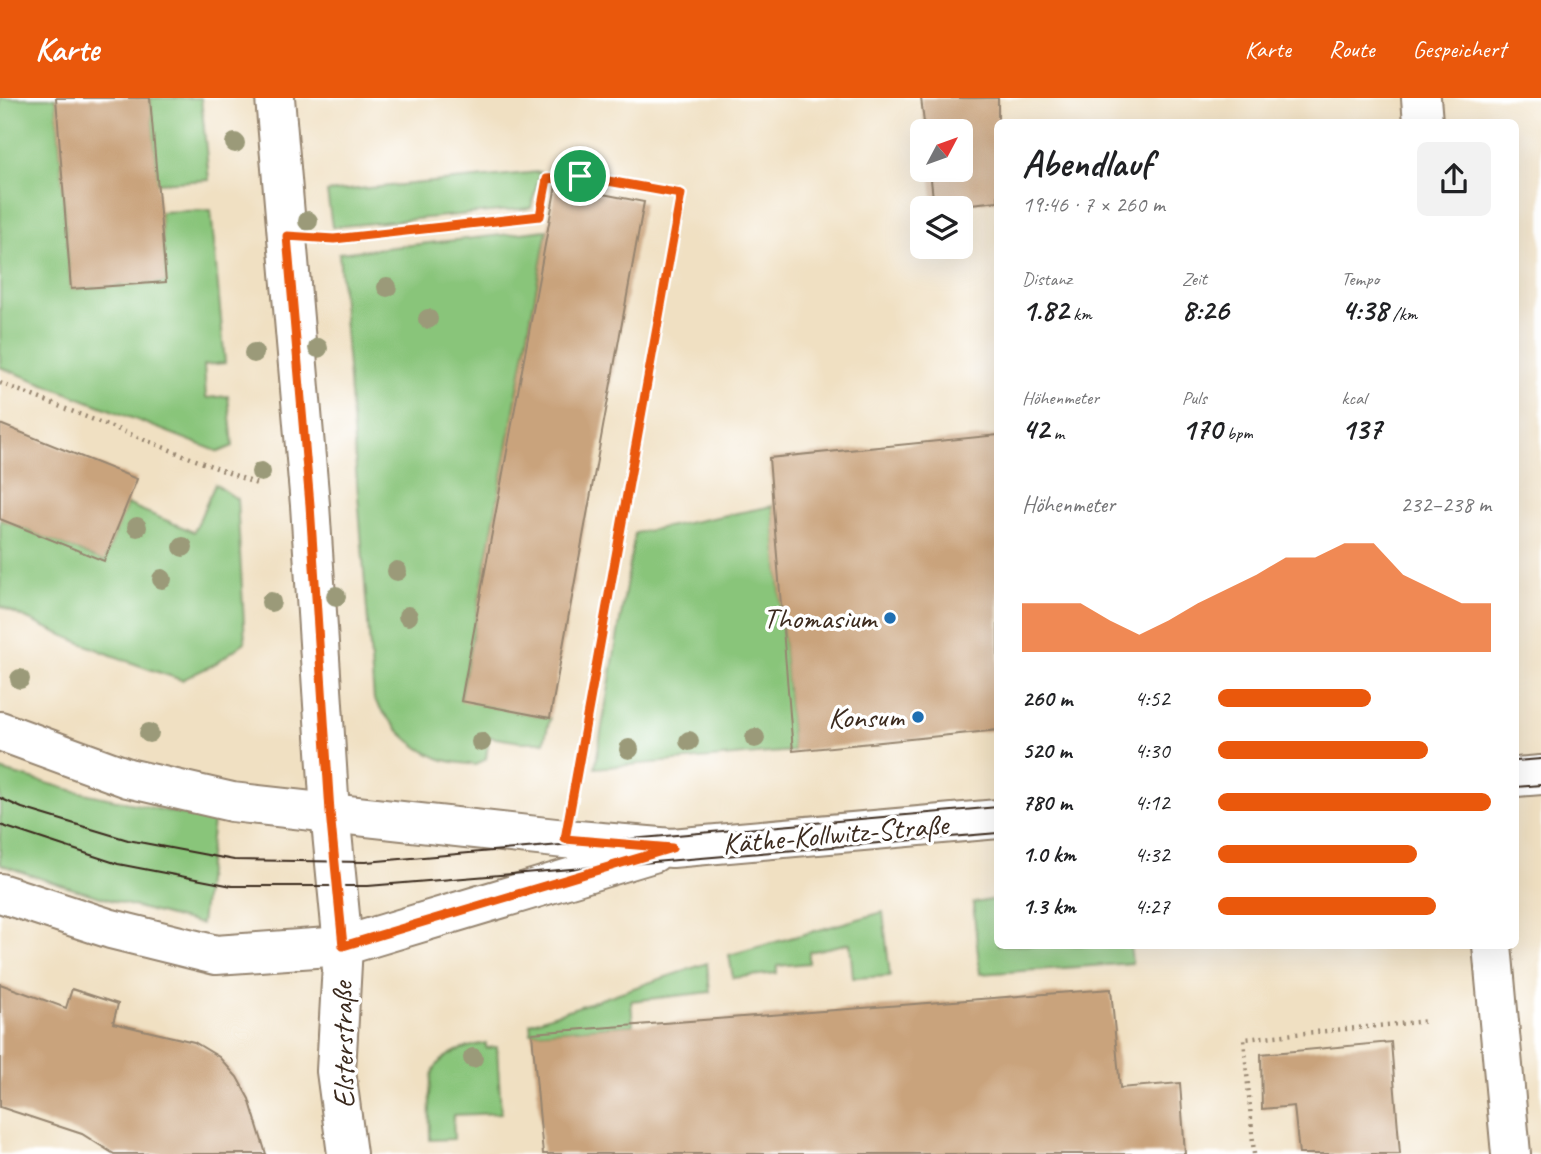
<!DOCTYPE html>
<html lang="de">
<meta charset="utf-8">
<style>
body{margin:0;font-family:Caveat,sans-serif;background:#f2f2f2;color:#202124;height:100vh;display:flex;flex-direction:column;font-size:26px;white-space:nowrap}
*{box-sizing:border-box;margin:0}
p{font-size:23px;color:#757577}
.icon{flex:none;width:38px;height:38px;fill:none;stroke:currentColor;stroke-width:2;stroke-linecap:round;stroke-linejoin:round}
.map{position:relative;flex:1;overflow:hidden}
.details{position:absolute;left:994px;top:21px;width:525px;height:830px;display:flex;flex-direction:column;background:#fff;border-radius:10px;box-shadow:0 7px 28px #0002}
.details>*{flex:none}
.needle{width:46px;rotate:49deg}
.tools{position:absolute;left:910px;top:21px;display:grid;gap:14px}
.tools a{display:grid;place-items:center;width:63px;height:63px;border-radius:10px;background:#fff;box-shadow:0 7px 28px #0002;font-size:35px}
.pin{position:absolute;display:grid;place-items:center;width:60px;height:60px;color:#fff;margin:-30px;border:4px solid #fff;border-radius:50%;box-shadow:0 2px 7px #0007}
.round{display:grid;place-items:center;flex:none;width:74px;height:74px;border-radius:10px;background:#f2f2f2}
.overview{display:flex;align-items:center;justify-content:space-between;height:119px;padding:0 28px}
h1{font-size:38px;font-weight:700;line-height:52px}
.metrics{display:grid;grid-template-columns:repeat(3,1fr);gap:10px;height:119px;padding:7px 28px}
.metrics div{display:grid;align-content:center}
.metrics b{font-size:30px;font-weight:700}
.metrics small{font-size:19px;font-weight:400}
.metrics p{font-size:19px}
.chart{height:196px;padding:14px 28px}
.chart p{display:flex;justify-content:space-between}
.chart svg{width:100%;height:126px;margin-top:7px;fill:#ea580c;opacity:.7}
ul{padding:0 28px;list-style:none;font-size:23px}
li{display:grid;grid-template-columns:112px 84px 1fr;align-items:center;height:52px}
li i{height:18px;border-radius:9px;background:#ea580c}
header{display:flex;align-items:center;gap:42px;box-sizing:border-box;height:98px;padding:0 35px;background:#ea580c;color:#fff}
header strong{font-size:33px}
nav{display:flex;gap:38px;margin-inline-start:auto;font-size:24px}
.map>svg:first-child{display:block}
.green{fill:#89c57a;stroke:#62784c;stroke-width:2}
.building{fill:#c9a37c}
.lines{fill:none;stroke-linecap:round;stroke-linejoin:round}
.minor-casing{stroke:#968570;stroke-width:42}
.tertiary-casing{stroke:#968570;stroke-width:42}
.path{stroke:#968570;stroke-width:4.5;stroke-dasharray:2 5;stroke-linecap:butt}
.minor{stroke:#fff;stroke-width:38}
.tertiary{stroke:#fff;stroke-width:38}
.tram{stroke:#3b2a1e;stroke-width:2}
.tree{fill:#9b9a79}
.route-casing{stroke:#fff;stroke-width:14}
.route{stroke:#ea580c;stroke-width:9}
.poi-dot{fill:#1f6fb2;stroke:#fff;stroke-width:2.5}
.labels{text-anchor:middle;stroke-width:7;stroke-linejoin:round;paint-order:stroke}
.poi-label{font-size:30px;fill:#3b2a1e;stroke:#fff;text-anchor:end}
.street-label{font-size:30px;fill:#3b2a1e;stroke:#fff}
</style>
<header>
<strong>Karte</strong>
<nav><a>Karte</a><a>Route</a><a>Gespeichert</a></nav>
</header>
<div class="map">
<svg width="1541" height="1056" viewBox="0 0 1541 1056">
<rect width="100%" height="100%" fill="#fff"/>
<filter id="ink" filterUnits="userSpaceOnUse"><feTurbulence type="fractalNoise" baseFrequency=".0143" numOctaves="2"/><feDisplacementMap in="SourceGraphic" scale="14" xChannelSelector="R" yChannelSelector="G"/><feConvolveMatrix kernelMatrix="1 2 1 2 8 2 1 2 1" color-interpolation-filters="sRGB"/></filter>
<filter id="wash" filterUnits="userSpaceOnUse"><feTurbulence type="fractalNoise" baseFrequency=".00686" numOctaves="4" result="noise"/><feDisplacementMap in="SourceGraphic" scale="28" xChannelSelector="R" yChannelSelector="G"/><feGaussianBlur stdDeviation="1.57" result="paint"/><feColorMatrix in="noise" values="0 0 0 0 0 0 0 0 0 0 0 0 0 0 0 0 0 1.4 0 .05"/><feComposite in="paint" operator="in"/></filter>
<g filter="url(#wash)">
<rect width="100%" height="100%" fill="#f0e0c2"/>
<path class="green" d="M0 0H56L71 191 165 184 160 114 211 112 225 265 204 267 206 300 228 298 233 348 219 354 0 269Z
M150 0H201L209 82 157 85Z
M540 74 531 110 332 129 327 94Z
M547 132 461 602 550 620 544 644H521L489 639 486 661 476 667C464 665 450 665 438 660 409 648 392 627 374 602L339 155Z
M215 386 237 401 245 544 215 566 182 582C119 562 59 537 0 508V421L104 463 127 406 194 434Z
M773 408 793 653 595 670 635 435Z
M0 672 75 693 213 723 201 826C133 809 66 791 0 766Z
M997 801 998 847H1130L1132 865 980 876 973 805Z
M883 814 890 878 853 880 850 845 809 854V865L777 868V875L733 880 729 857Z
M707 865 710 894 631 903 633 927 531 935 530 925Z
M486 945V950L497 949 501 1015 453 1017 454 1041 430 1042C430 1028 428 985 433 974 441 955 468 948 486 945Z"/>
<g id="blocks">
<path class="building" d="M56 0H150L166 184 71 191Z
M921 0H998V103L934 110 930 72H961V33H925Z
M556 87 644 104 550 620 461 603Z
M0 326 137 381 104 463 0 421Z
M998 337V632L793 653 769 360Z
M0 886 66 910 72 891 118 906 113 925 194 944 219 959 237 979 249 1001 266 1056H114L82 1036 0 1009Z
M1111 891 1120 990 1180 985 1185 1056H543L532 935Z
M1391 944 1400 1056H1299L1294 1008 1262 1011 1261 956Z"/>
</g>
</g>
<g filter="url(#ink)">
<use href="#blocks" fill-opacity="0" stroke="#968570" stroke-width="2"/>
<g class="lines">
<defs>
<path id="minor" d="M275 0 310 407 330 714 343 848 336 973 347 1056
M1421 0 1423 24
M1492 847 1511 1056"/>
<path id="tertiary" d="M0 633 128 680 232 704 565 741 672 750 998 721
M1516 679 1541 677
M0 795 111 831 216 857 343 848 653 755"/>
</defs>
<use href="#minor" class="minor-casing"/>
<use href="#tertiary" class="tertiary-casing"/>
<path class="path" d="M338 141 540 118 547 81 580 78 681 96 575 692
M0 285 257 386
M1254 1056 1244 941 1428 923"/>
<use href="#minor" class="minor"/>
<use href="#tertiary" class="tertiary"/>
<path class="tram" d="M1516 663 1541 661
M1516 689 1541 687
M0 700 22 710 128 742 234 762 366 764 998 709
M0 727 118 766 232 788H368L998 735"/>
</g>
<g class="tree">
<circle cx="235" cy="45" r="10"/>
<circle cx="308" cy="123" r="10"/>
<circle cx="387" cy="189" r="10"/>
<circle cx="428" cy="221" r="10"/>
<circle cx="318" cy="250" r="10"/>
<circle cx="254" cy="255" r="10"/>
<circle cx="261" cy="374" r="10"/>
<circle cx="137" cy="429" r="10"/>
<circle cx="183" cy="449" r="10"/>
<circle cx="397" cy="473" r="10"/>
<circle cx="162" cy="481" r="10"/>
<circle cx="336" cy="498" r="10"/>
<circle cx="271" cy="504" r="10"/>
<circle cx="408" cy="518" r="10"/>
<circle cx="20" cy="581" r="10"/>
<circle cx="149" cy="635" r="10"/>
<circle cx="755" cy="640" r="10"/>
<circle cx="689" cy="643" r="10"/>
<circle cx="481" cy="644" r="10"/>
<circle cx="629" cy="651" r="10"/>
<circle cx="473" cy="960" r="10"/>
</g>
</g>
<g class="lines" filter="url(#ink)">
<defs>
<path id="route" d="M580 78 681 96 565 741 672 750 343 848 330 714 310 407 287 138 334 141 540 118 547 81Z"/>
</defs>
<use href="#route" class="route-casing"/>
<use href="#route" class="route"/>
</g>
<g class="poi-dot">
<circle cx="890" cy="520" r="7"/>
<circle cx="918" cy="619" r="7"/>
</g>
<g class="labels">
<g class="poi-label">
<text x="876" y="530">Thomasium</text>
<text x="904" y="629">Konsum</text>
</g>
<g class="street-label">
<text transform="translate(835 736) rotate(-5)" y="10">Käthe-Kollwitz-Straße</text>
<text transform="translate(343 947) rotate(-91)" y="10">Elsterstraße</text>
</g>
</g>
</svg>
<div class="tools">
<a><svg class="needle" viewBox="-14 -14 28 28"><path d="M0-13l5 13h-10z" fill="#e53935"/><path d="M0 13l5-13h-10z" fill="#757577"/></svg></a>
<a><svg class="icon" aria-label="layers" viewBox="0 0 24 24"><path d="M12 4l9 5-9 5-9-5zM3 14l9 5 9-5"/></svg></a>
</div>
<div class="pin" style="left:580px;top:78px;background:#1e9e55"><svg class="icon" aria-label="arrive" viewBox="0 0 24 24"><path d="M6 21V4h12l-3 4 3 4H6"/></svg></div>
<section class="details">
<div class="overview"><div><h1>Abendlauf</h1><p>19:46 · 7 × 260 m</p></div><a class="round"><svg class="icon" aria-label="share" viewBox="0 0 24 24"><path d="M12 15V3M7 8l5-5 5 5M5 13v7h14v-7"/></svg></a></div>
<div class="metrics">
<div><p>Distanz</p><b>1.82<small> km</small></b></div>
<div><p>Zeit</p><b>8:26</b></div>
<div><p>Tempo</p><b>4:38<small> /km</small></b></div>
</div>
<div class="metrics">
<div><p>Höhenmeter</p><b>42<small> m</small></b></div>
<div><p>Puls</p><b>170<small> bpm</small></b></div>
<div><p>kcal</p><b>137</b></div>
</div>
<div class="chart"><p><span>Höhenmeter</span>232–238 m</p>
<svg viewBox="0 0 160 44" preserveAspectRatio="none"><path d="M0 44V27L10 27L20 27L30 33L40 38L50 33L60 27L70 22L80 17L90 11L100 11L110 6L120 6L130 17L140 22L150 27L160 27V44z"/></svg>
</div>
<ul>
<li><b>260 m</b>4:52<i style="width:56%"></i></li>
<li><b>520 m</b>4:30<i style="width:77%"></i></li>
<li><b>780 m</b>4:12<i style="width:100%"></i></li>
<li><b>1.0 km</b>4:32<i style="width:73%"></i></li>
<li><b>1.3 km</b>4:27<i style="width:80%"></i></li>
</ul>
</section>
</div>
